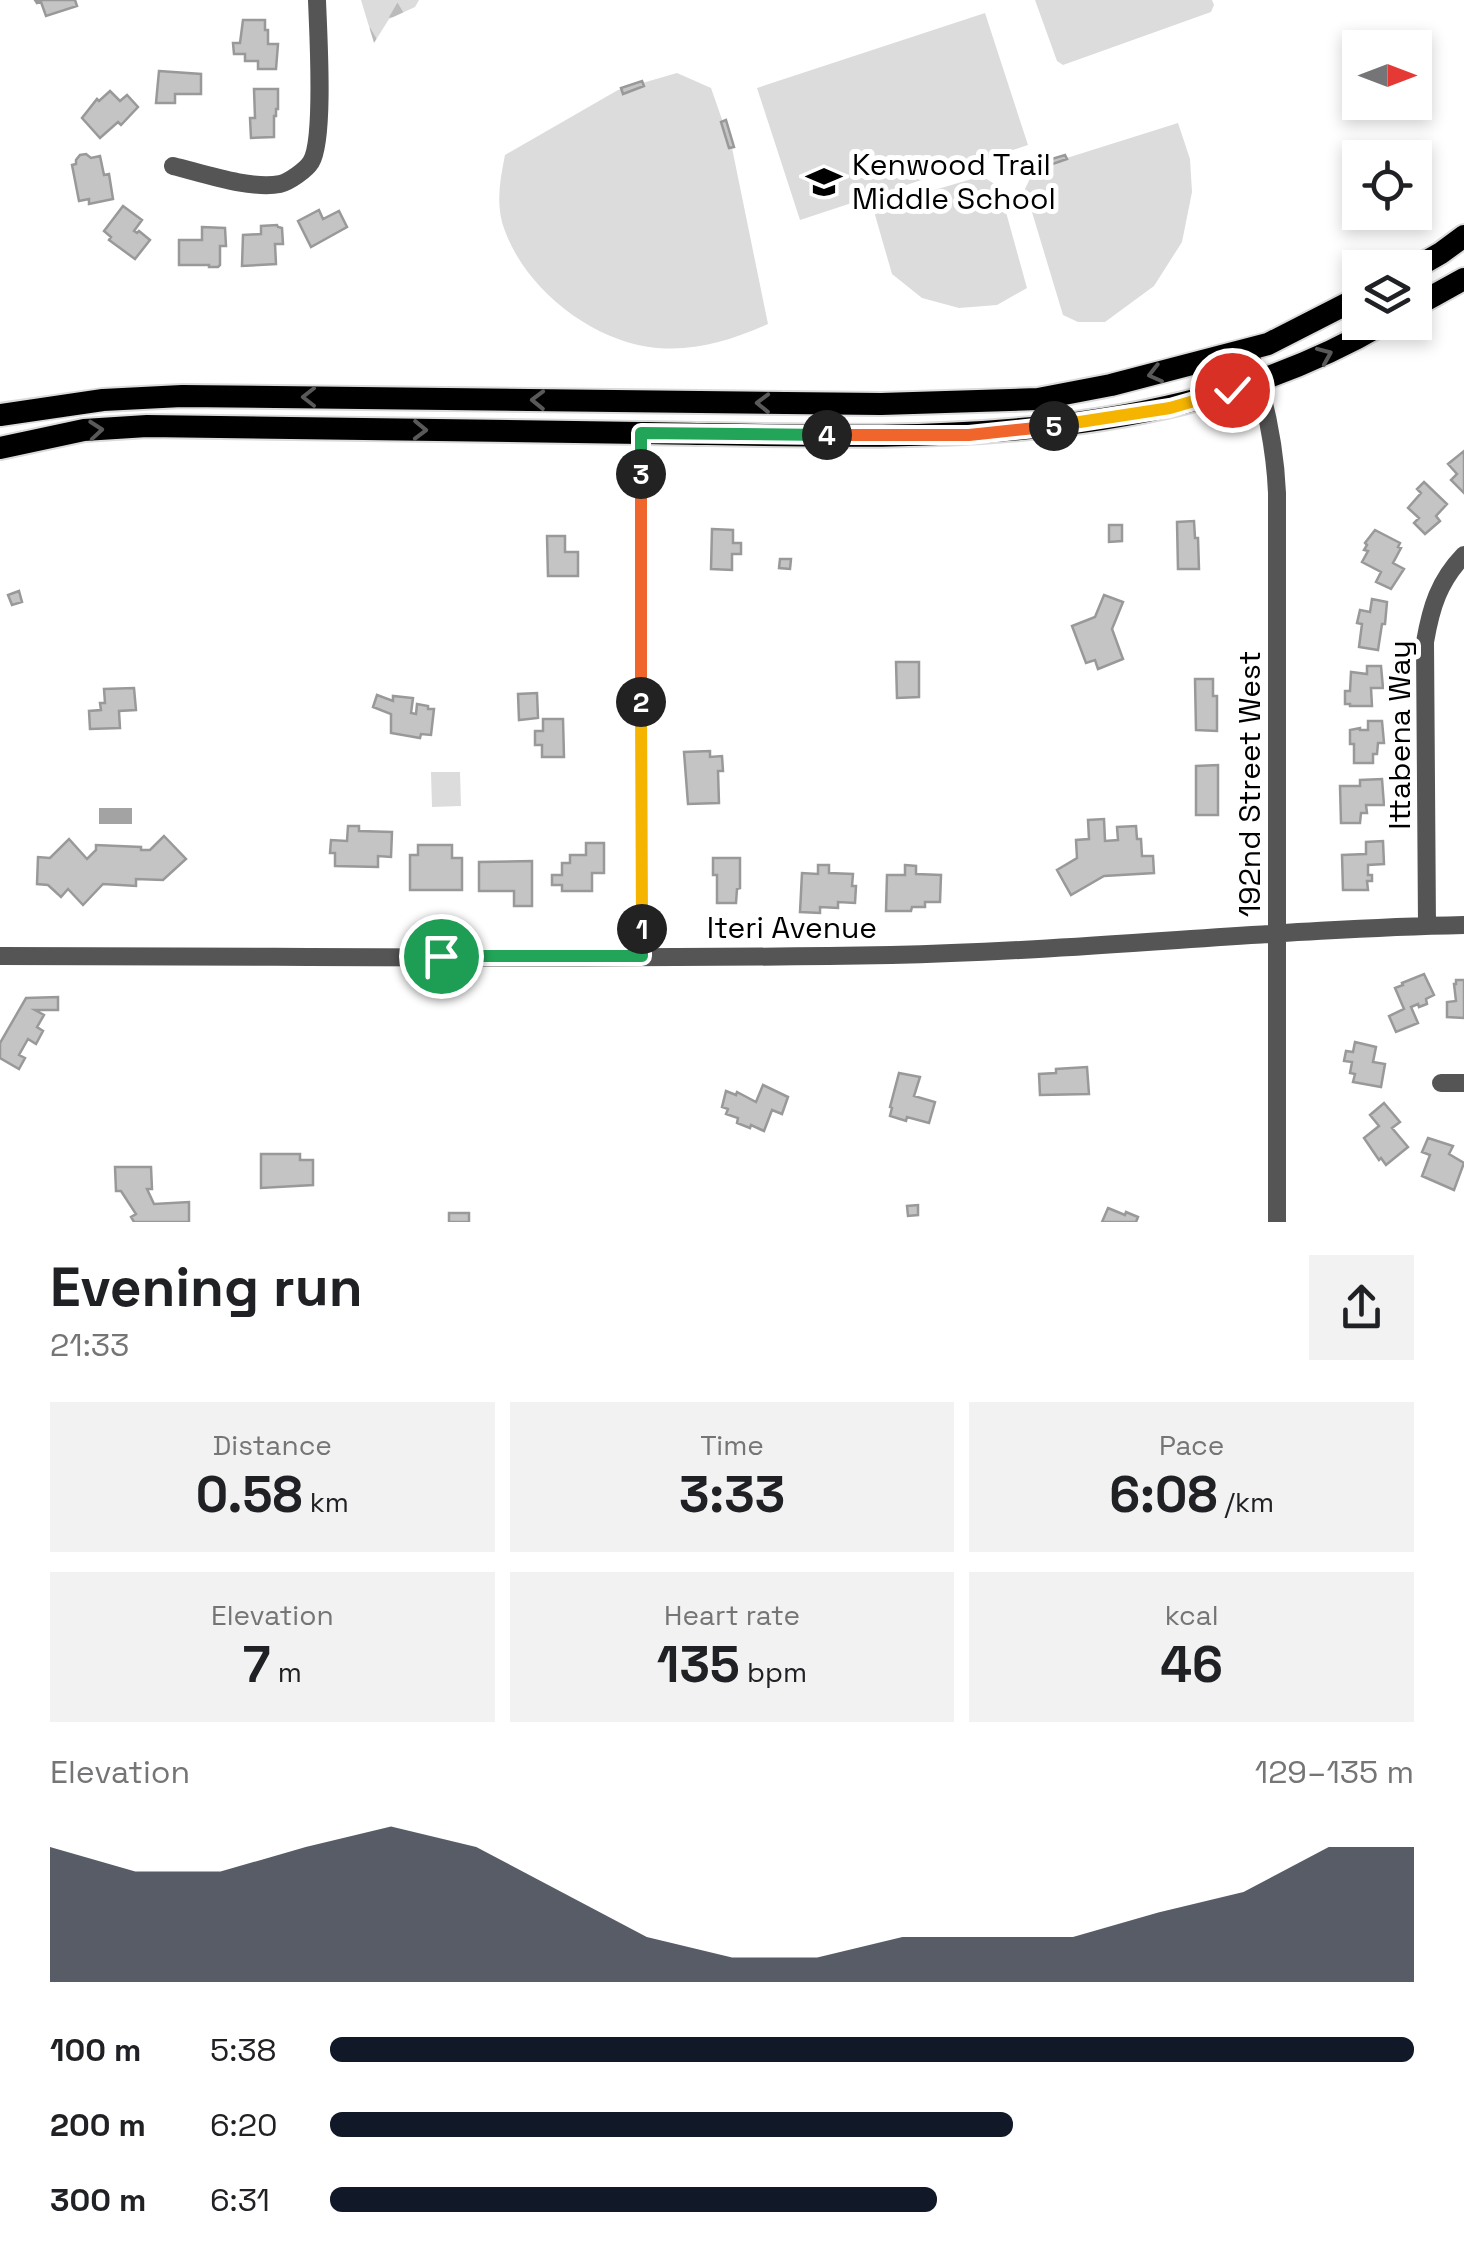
<!DOCTYPE html>
<meta charset="utf-8">
<style>
body{margin:0;font-family:"Space Grotesk",sans-serif;background:#f2f2f2;color:#202124;height:100vh;display:flex;flex-direction:column;font-size:38px;white-space:nowrap}
*{box-sizing:border-box;margin:0}
p{font-size:32px;color:#757577}
.icon{flex:none;width:55px;height:55px;fill:none;stroke:currentColor;stroke-width:2;stroke-linecap:round;stroke-linejoin:round}
.map{position:relative;height:1222px;overflow:hidden}
.details{display:flex;flex-direction:column;background:#fff;flex:1}
.details>*{flex:none}
.needle{width:65px;rotate:90deg}
.controls{position:absolute;left:1342px;top:30px;display:grid;gap:20px}
.controls a{display:grid;place-items:center;width:90px;height:90px;border-radius:0px;background:#fff;box-shadow:0 5px 15px #0003;font-size:50px}
.pin{position:absolute;display:grid;place-items:center;width:85px;height:85px;color:#fff;margin:-42px;border:5px solid #fff;border-radius:50%;box-shadow:0 2px 10px #0007}
.km{position:absolute;width:50px;height:50px;margin:-25px;border-radius:50%;background:#222;color:#fff;font-size:28px;line-height:50px;text-align:center}
.round{display:grid;place-items:center;flex:none;width:105px;height:105px;border-radius:0px;background:#f2f2f2}
.head{display:flex;align-items:center;justify-content:space-between;height:170px;padding:0 50px}
h1{font-size:55px;font-weight:600;line-height:75px}
.stats{display:grid;grid-template-columns:repeat(3,1fr);gap:15px;height:170px;padding:10px 50px}
.stats div{display:grid;align-content:center;border-radius:0px;background:#f2f2f2;text-align:center}
.stats b{font-size:50px;font-weight:600}
.stats small{font-size:28px;font-weight:400}
.stats p{font-size:28px}
.chart{height:280px;padding:20px 50px}
.chart p{display:flex;justify-content:space-between}
.chart svg{width:100%;height:180px;margin-top:10px;fill:#111827;opacity:.7}
ul{padding:0 50px;list-style:none;font-size:32px}
li{display:grid;grid-template-columns:160px 120px 1fr;align-items:center;height:75px}
li i{height:25px;border-radius:12px;background:#111827}
.map>svg:first-child{display:block}
.forest{fill:url(#forest-firs)}
.park{fill:#dcdcdc}
.water{fill:#a3a3a3}
.building{fill:#c4c4c4;stroke:#999;stroke-width:2.5}
.lines{fill:none;stroke-linecap:round;stroke-linejoin:round}
.major-casing{stroke:#dbdbdb;stroke-width:26}
.minor{stroke:#555;stroke-width:18}
.major{stroke:#000;stroke-width:22}
.oneway{stroke:#595959}
.split-1-casing{stroke:#fff;stroke-width:20}
.split-2-casing{stroke:#fff;stroke-width:20}
.split-3-casing{stroke:#fff;stroke-width:20}
.split-4-casing{stroke:#fff;stroke-width:20}
.split-5-casing{stroke:#fff;stroke-width:20}
.split-6-casing{stroke:#fff;stroke-width:20}
.split-1{stroke:#22a559;stroke-width:12}
.split-2{stroke:#f5b400;stroke-width:12}
.split-3{stroke:#f0652b;stroke-width:12}
.split-4{stroke:#22a559;stroke-width:12}
.split-5{stroke:#f0652b;stroke-width:12}
.split-6{stroke:#f5b400;stroke-width:12}
.labels{text-anchor:middle;stroke-width:10;stroke-linejoin:round;paint-order:stroke}
.poi-label{font-size:30px;fill:#000;stroke:#fff;text-anchor:start}
.street-label{font-size:30px;fill:#000;stroke:#fff}
</style>
<div class="map">
<svg width="1464" height="1222" viewBox="0 0 1464 1222">
<defs>
<pattern id="forest-firs" width="22" height="20" patternUnits="userSpaceOnUse" patternTransform="scale(2.5)"><rect width="22" height="20" fill="#dcdcdc"/><path d="M5 1l3.5 6h-7zM16 11l3.5 6h-7z" fill="#bbb"/></pattern>
</defs>
<rect width="100%" height="100%" fill="#fff"/>
<path class="forest" d="M361 0H419L415 7 389 19 374 43Z"/>
<path class="park" d="M1035 0H1212L1214 5 1211 12 1063 65 1057 61Z
M985 13 1028 145 800 220 757 88Z
M677 73 711 88 732 148 768 324C730 341 691 353 649 347 588 338 526 288 505 231 495 206 500 180 505 155L618 90Z
M1178 123 1190 159 1192 192 1182 242 1154 286 1105 322H1078L1063 315 1025 189 1035 168Z
M982 176 999 187 1027 288 997 305 959 308 922 298 892 274 873 208Z
M431 772H460L461 806 432 807Z"/>
<path class="water" d="M99 808H132V824H99Z"/>
<path class="building" d="M35 0H75L77 6 46 16 41 2 37 3Z
M243 20H265V30H268V44H278L276 69H258V61H245V54H234L233 43H240Z
M159 71 201 74V94H175V103H156Z
M642 81 644 86 623 94 621 88Z
M254 89H278V109H276V116H274V137L251 138 250 118H255Z
M110 91 120 101 127 95 138 107 121 125 118 122 100 138 82 118 97 99 99 101Z
M726 120 734 147 729 148 721 122Z
M86 154 91 158 100 156 104 175 109 174 113 199 89 204V199L79 201 72 165 76 164V160L80 155Z
M1065 155 1067 159 1047 166 1045 161Z
M123 206 142 220 134 231 137 233 139 231 150 240 135 259 109 240 111 237 104 231Z
M319 210 323 219 339 211 347 227 311 247 298 221Z
M277 225 278 227 282 228 283 244H275L276 264 242 266 243 235 261 234V226Z
M202 227 225 228 226 246H220V265L218 267H209V265H179V240H202Z
M1464 451V493L1451 480 1457 474 1448 464Z
M1424 482 1447 504 1436 516 1440 521 1425 534 1414 523 1419 518 1408 508 1421 493 1417 489Z
M1194 521 1195 538H1198L1199 569H1178L1177 522Z
M1109 525H1122V541L1109 542Z
M712 529 733 530V543H741V554H732V570L711 569Z
M1375 530 1400 543 1398 547 1401 548 1393 563 1404 569 1391 589 1376 582 1381 572 1362 562 1368 551 1364 550 1367 545 1365 543Z
M547 536H565V552H578V576H548Z
M780 559H791L790 569 779 568Z
M19 591 22 602 12 605 8 595Z
M1104 595 1123 602 1112 629 1123 659 1098 669 1095 660 1086 663 1072 626 1095 617Z
M1372 599 1387 602 1385 624H1382L1378 650 1359 647 1362 624 1357 623 1360 610 1370 612Z
M896 662H919V697L897 698Z
M1367 666H1381L1383 688H1371L1372 706H1350V704H1345V691H1350L1351 672 1367 674Z
M1195 679H1213V696H1217V731L1196 730Z
M134 688 136 710 119 711 120 728 90 729 89 711 101 710 100 703H105L104 689Z
M537 693 538 718 519 720 518 694Z
M377 695 393 701V696L413 698 411 713 416 714 417 704 428 706V709H434L431 735 421 734 420 738 391 733V714L373 707Z
M543 719H563L564 757H542V745H535V731H543Z
M1368 721H1382L1384 743H1378L1377 754H1373V763H1354V744H1350V730L1360 728V730H1368Z
M710 751V757L722 756 723 771H718L719 803 688 804 684 752Z
M1218 765V815H1196V766Z
M1382 779 1384 805H1366L1367 813H1361L1360 823H1341L1340 786H1360V780Z
M1104 819 1105 841 1118 840 1117 827 1136 826 1137 839H1141L1142 856H1153L1154 873 1104 876 1071 895 1057 870 1077 858 1076 840 1089 839 1088 820Z
M348 826H359V831L392 832 391 857 378 856V867L335 866V853H330L331 840 347 841Z
M164 836 186 859 163 880 136 879V886L103 884 83 905 68 889 61 897 48 885 37 884 38 857 50 858 69 839 87 859 96 850V845L141 847V850H150Z
M1383 841 1384 864 1368 865V875H1372V881H1367L1368 890H1343L1342 855 1366 854V842Z
M586 843H604V873H592V891H562V885H552V875H562V863H570V855H586Z
M418 845H452V858H462V890H410V855H418Z
M713 858H740V888L737 889 736 903H717V875H713Z
M532 861V906H514V891H479V862Z
M818 865H829V873L853 874 852 886H856L855 903 838 902V908L820 907V913L800 912 802 873 818 874Z
M905 865 916 866V874L941 875 940 902H925V907H912L911 911H886L887 875H905Z
M1424 974 1434 995 1426 999 1427 1004 1419 1007 1418 1004 1411 1007 1418 1023 1396 1032 1389 1016 1404 1009 1395 988 1403 985 1402 983Z
M1456 980H1464V1018L1447 1017V1002L1456 1001 1454 984H1456Z
M58 997V1010H35L44 1015 37 1027 43 1031 36 1044 28 1039 19 1055 25 1058 19 1069 0 1058V1043L26 998Z
M1355 1042 1376 1047 1373 1062 1385 1064 1381 1087 1353 1082 1355 1074 1350 1073 1352 1062 1344 1061 1346 1051 1353 1052Z
M1087 1067 1089 1094 1040 1095 1039 1074 1056 1073V1069Z
M899 1073 920 1077 914 1096 935 1102 929 1123 907 1117 906 1121 890 1116 892 1108 890 1107Z
M763 1085 788 1097 782 1114 772 1110 764 1131 751 1125 750 1128 737 1123 738 1118 726 1114 728 1109 722 1107 726 1091 736 1095 737 1092 756 1102Z
M1384 1103 1400 1122 1392 1128 1408 1147 1386 1165 1381 1158 1379 1160 1364 1138 1379 1126 1370 1115Z
M1428 1138 1453 1146 1449 1154 1464 1163 1454 1190 1422 1176 1430 1155 1422 1152Z
M261 1154H300V1160H313V1185L261 1188Z
M115 1167H151L152 1189H147L154 1204 189 1202V1222H134L131 1217 136 1214 121 1191H116Z
M918 1205V1215L908 1216 907 1206Z
M1108 1208 1125 1215 1126 1212 1138 1217 1136 1222H1102Z
M449 1213H469V1222H449Z"/>
<g class="lines">
<defs>
<path id="major" d="M1415 268 1441 253 1464 236
M1415 306 1464 279
M0 415 103 400 182 396 881 404 1038 399 1111 385 1268 344 1360 297
M0 448 84 430 147 426C313 428 480 431 647 433 898 437 1161 454 1386 322"/>
</defs>
<use href="#major" class="major-casing"/>
<path class="minor" d="M173 166C202 173 251 190 280 184 289 182 306 170 311 162 325 139 318 31 317 0
M1249 350C1264 396 1275 444 1277 493V1222
M641 433 642 956
M1427 926 1425 642C1431 607 1439 581 1464 555
M0 956C297 956 594 960 891 955 1082 951 1273 929 1464 925
M1441 1083H1464"/>
<use href="#major" class="major"/>
</g>
<defs><path id="oneway-chevron" d="M-2-3.5L2.5 0L-2 3.5" fill="none" stroke-width="1.6" stroke-linecap="round" stroke-linejoin="round" transform="scale(2.5)"/></defs>
<g class="oneway">
<use href="#oneway-chevron" transform="translate(1325 355) rotate(-23)"/>
<use href="#oneway-chevron" transform="translate(1155 374) rotate(166)"/>
<use href="#oneway-chevron" transform="translate(309 397) rotate(-180)"/>
<use href="#oneway-chevron" transform="translate(538 400) rotate(-179)"/>
<use href="#oneway-chevron" transform="translate(763 403) rotate(-179)"/>
<use href="#oneway-chevron" transform="translate(96 430) rotate(-5)"/>
<use href="#oneway-chevron" transform="translate(420 430) rotate(1)"/>
</g>
<g class="lines">
<defs>
<path id="split-1" d="M441 956H642V929"/>
<path id="split-2" d="M641 702 642 929"/>
<path id="split-3" d="M641 474V702"/>
<path id="split-4" d="M641 474V433L827 435"/>
<path id="split-5" d="M827 435H969L1054 426"/>
<path id="split-6" d="M1054 426 1170 408 1232 390"/>
</defs>
<use href="#split-1" class="split-1-casing"/>
<use href="#split-2" class="split-2-casing"/>
<use href="#split-3" class="split-3-casing"/>
<use href="#split-4" class="split-4-casing"/>
<use href="#split-5" class="split-5-casing"/>
<use href="#split-6" class="split-6-casing"/>
<use href="#split-1" class="split-1"/>
<use href="#split-2" class="split-2"/>
<use href="#split-3" class="split-3"/>
<use href="#split-4" class="split-4"/>
<use href="#split-5" class="split-5"/>
<use href="#split-6" class="split-6"/>
</g>
<defs>
<symbol id="school-bare" viewBox="-9 -9 18 18"><path d="M0-5L7-2L0 1L-7-2ZM-4 1L0 2.5L4 1V4Q0 6-4 4Z" fill="#000" stroke="#fff" stroke-width="2.5" paint-order="stroke"/></symbol>
</defs>
<g fill-rule="evenodd">
<use href="#school-bare" x="799" y="157" width="50" height="50"/>
</g>
<g class="labels">
<g class="poi-label">
<text x="852" y="175">Kenwood Trail<tspan x="852" dy="34">Middle School</tspan></text>
</g>
<g class="street-label">
<text transform="translate(1400 735) rotate(-90)" y="10">Ittabena Way</text>
<text transform="translate(1250 784) rotate(-90)" y="10">192nd Street West</text>
<text x="792" y="938">Iteri Avenue</text>
</g>
</g>
</svg>
<div class="controls">
<a><svg class="needle" viewBox="-14 -14 28 28"><path d="M0-13l5 13h-10z" fill="#e53935"/><path d="M0 13l5-13h-10z" fill="#757577"/></svg></a>
<a><svg class="icon" aria-label="locate" viewBox="0 0 24 24"><circle cx="12" cy="12" r="6"/><path d="M12 2v4M12 18v4M2 12h4M18 12h4"/></svg></a>
<a><svg class="icon" aria-label="layers" viewBox="0 0 24 24"><path d="M12 4l9 5-9 5-9-5zM3 14l9 5 9-5"/></svg></a>
</div>
<div class="pin" style="left:441px;top:956px;background:#1e9e55"><svg class="icon" aria-label="arrive" viewBox="0 0 24 24"><path d="M6 21V4h12l-3 4 3 4H6"/></svg></div>
<div class="pin" style="left:1232px;top:390px;background:#d93025"><svg class="icon" aria-label="check" viewBox="0 0 24 24"><path d="M5 12l5 5 9-10"/></svg></div>
<b class="km" style="left:642px;top:929px">1</b>
<b class="km" style="left:641px;top:702px">2</b>
<b class="km" style="left:641px;top:474px">3</b>
<b class="km" style="left:827px;top:435px">4</b>
<b class="km" style="left:1054px;top:426px">5</b>
</div>
<section class="details">
<div class="head"><div><h1>Evening run</h1><p>21:33</p></div><a class="round"><svg class="icon" aria-label="share" viewBox="0 0 24 24"><path d="M12 15V3M7 8l5-5 5 5M5 13v7h14v-7"/></svg></a></div>
<div class="stats">
<div><p>Distance</p><b>0.58<small> km</small></b></div>
<div><p>Time</p><b>3:33</b></div>
<div><p>Pace</p><b>6:08<small> /km</small></b></div>
</div>
<div class="stats">
<div><p>Elevation</p><b>7<small> m</small></b></div>
<div><p>Heart rate</p><b>135<small> bpm</small></b></div>
<div><p>kcal</p><b>46</b></div>
</div>
<div class="chart"><p><span>Elevation</span>129–135 m</p>
<svg viewBox="0 0 160 44" preserveAspectRatio="none"><path d="M0 44V11L10 17L20 17L30 11L40 6L50 11L60 22L70 33L80 38L90 38L100 33L110 33L120 33L130 27L140 22L150 11L160 11V44z"/></svg>
</div>
<ul>
<li><b>100 m</b>5:38<i style="width:100%"></i></li>
<li><b>200 m</b>6:20<i style="width:63%"></i></li>
<li><b>300 m</b>6:31<i style="width:56%"></i></li>
</ul>
</section>
